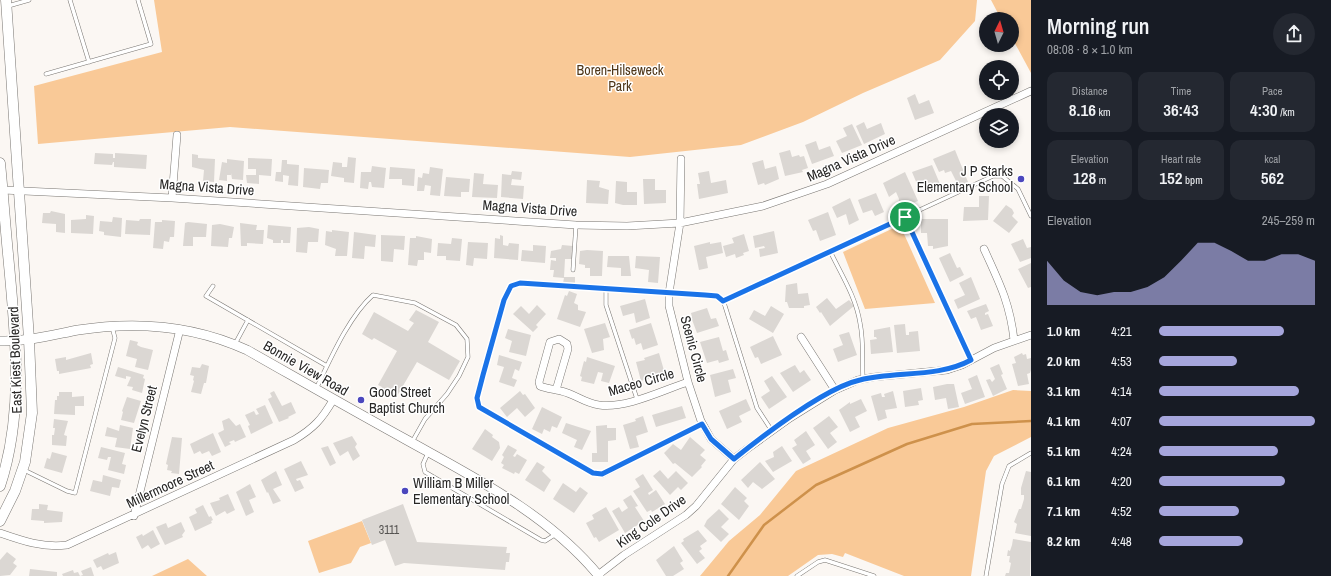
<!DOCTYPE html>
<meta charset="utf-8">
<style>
body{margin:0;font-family:"Archivo Narrow",sans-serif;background:#242831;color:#f1f3f6;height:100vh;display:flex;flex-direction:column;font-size:15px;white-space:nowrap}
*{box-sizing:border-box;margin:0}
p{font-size:13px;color:#9ea1a6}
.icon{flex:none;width:22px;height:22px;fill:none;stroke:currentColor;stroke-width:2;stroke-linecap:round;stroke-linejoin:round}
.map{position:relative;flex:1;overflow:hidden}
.side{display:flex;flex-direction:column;background:#171b24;width:300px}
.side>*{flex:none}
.needle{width:26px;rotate:5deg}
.fabs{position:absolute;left:979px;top:12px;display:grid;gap:8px}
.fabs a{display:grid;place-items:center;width:40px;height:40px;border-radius:50%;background:#171b24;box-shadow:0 2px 6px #0003;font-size:20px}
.pin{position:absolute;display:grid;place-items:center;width:34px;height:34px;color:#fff;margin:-17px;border:2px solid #fff;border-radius:50%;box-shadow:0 1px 4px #0007}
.round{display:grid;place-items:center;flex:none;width:42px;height:42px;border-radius:21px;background:#242831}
.overview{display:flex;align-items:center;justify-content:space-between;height:68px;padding:0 16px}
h1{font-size:22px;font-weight:600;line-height:30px}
.figures{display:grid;grid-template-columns:repeat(3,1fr);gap:6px;height:68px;padding:4px 16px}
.figures div{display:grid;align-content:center;border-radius:10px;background:#242831;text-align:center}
.figures b{font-size:17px;font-weight:600}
.figures small{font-size:11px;font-weight:400}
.figures p{font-size:11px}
.chart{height:112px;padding:8px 16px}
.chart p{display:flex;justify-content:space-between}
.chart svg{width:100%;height:72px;margin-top:4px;fill:#a6a6dc;opacity:.7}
ul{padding:0 16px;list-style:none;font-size:13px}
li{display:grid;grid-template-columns:64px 48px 1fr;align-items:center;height:30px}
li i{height:10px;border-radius:5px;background:#a6a6dc}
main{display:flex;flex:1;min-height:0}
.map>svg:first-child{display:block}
.green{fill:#f9c997}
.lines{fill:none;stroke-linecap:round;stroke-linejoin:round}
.stream{stroke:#ce914b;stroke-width:2.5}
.building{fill:#dbd7d3}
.service-casing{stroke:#797672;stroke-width:4.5}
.minor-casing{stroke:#797672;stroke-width:8}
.tertiary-casing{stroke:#797672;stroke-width:10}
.secondary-casing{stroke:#797672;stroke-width:11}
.service{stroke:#fff;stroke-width:3.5}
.minor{stroke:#fff;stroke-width:7}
.tertiary{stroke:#fff;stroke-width:9}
.secondary{stroke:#fff;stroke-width:10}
.route-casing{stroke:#fff;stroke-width:8}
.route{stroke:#1a73e8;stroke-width:5}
.poi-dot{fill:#4b47bd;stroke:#fff;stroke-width:1.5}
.labels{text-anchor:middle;stroke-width:3;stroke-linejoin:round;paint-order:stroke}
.number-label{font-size:12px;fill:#555351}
.park-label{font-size:14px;fill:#4f3618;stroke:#fff}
.street-label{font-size:14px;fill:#282726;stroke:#fff}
.poi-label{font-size:14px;fill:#282726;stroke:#fff;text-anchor:start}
</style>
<main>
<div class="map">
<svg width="1031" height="576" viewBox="0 0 1031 576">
<rect width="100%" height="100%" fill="#fbf7f3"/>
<path class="green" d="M154 0H977L975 21 940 60 863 93 803 122 741 145 630 157 230 127 38 144 34 86 162 52Z
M991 0H1031V73L1012 38V19H1001Z
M900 225 935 303 865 309 843 252Z
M1013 390 1031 391V437L994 456 986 471 971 576H904L845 553 843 557 832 554 818 555 788 576H700L729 541 760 515 796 471 888 428 964 407Z
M362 521 371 543 360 547 351 563 319 573 308 541Z
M188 559 207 576H152Z"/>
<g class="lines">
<path class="stream" d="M728 576 764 525 816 485 907 444 972 424 1031 421"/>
</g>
<path class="building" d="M915 94 919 104 929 100 934 113 915 120 907 98Z
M864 122 867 129 881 123 885 134 864 144 856 126Z
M852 124 862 145 842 153 836 141 847 136 843 128Z
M816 141 819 150 830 146 834 156 812 164 805 145Z
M790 150 792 157 799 155 800 157 804 156 808 168 802 170 803 172 785 176 779 153Z
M955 150 968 182 959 187 951 171 945 173 944 170 939 172 933 159Z
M95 153 113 154V158H115V153L147 155 146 169 114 167V162H113L112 165 94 164Z
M192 154 198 155V158L215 159 214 182 203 181 204 170 192 167Z
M348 157 356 158 354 183 344 182V178L331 176 333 162 342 163V167H347Z
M248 158 272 159 271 176 259 175V184L247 183 246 175H256V169H248Z
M227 159 244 161 243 180 232 179 231 173V175H227V181L219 180 222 162 227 163Z
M282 160H287V164L299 165 298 186 288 185 289 176 283 175V182L275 181 276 172H281Z
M763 160 765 169 776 166 779 179 765 185 764 183 758 185 752 163Z
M932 165 940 184 930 188 927 180 917 184 912 172Z
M372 166 386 168 384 188 372 187 371 182H369L368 189 360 188 361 172H371Z
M390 167 415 169 414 186 402 185V179H389Z
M430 167 443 169 440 196 430 195 431 186 425 185 424 191H417L418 177 422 178 423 173 429 174Z
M304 168 329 170 328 183H321L320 189 303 187Z
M512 171 522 172 521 180 512 179 511 185 524 186 523 199 501 197 502 174 511 175Z
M709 171 711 183 726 180 728 193 699 199 697 184H700L698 173Z
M905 172 918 201 898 209 899 199 896 192 889 197 883 183Z
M474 173 484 174 483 184 498 185 497 198 472 197Z
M446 177 470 179 469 192H461V197L444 196Z
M643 179H655V190H666V203L644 204Z
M587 180 600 181 599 187 609 190 608 204 586 203Z
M616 181 627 182V192H637V205H623L615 203Z
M876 193 884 212 875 216 872 210 863 213 858 200Z
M979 196H989L988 220 963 221 964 207H979Z
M850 198 859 220 849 225 846 214 837 218 832 207Z
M1006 205 1012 209 1014 213 1012 216 1018 222 1009 233 993 221Z
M51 211 65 214V233L56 232V224L42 223 43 213H50Z
M828 212 836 235 820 241 816 230 813 231 808 220Z
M86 215 94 216 93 234 71 233V220L86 219Z
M113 217 122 218 121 237 104 235V232L99 231 100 221 112 222Z
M140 219H151L150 235 125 234 126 220 139 221Z
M921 219H948V246L933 249V246H928L927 233H921Z
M162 220 175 221 174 237H170L169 242 164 241 163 249 153 248 155 222H162Z
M188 222 207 224 206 237H193V246H183L185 223Z
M240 223 257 225 256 230H264L263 244 247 243V246H241Z
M220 224 234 227 232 238H229L228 247 211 246 212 225Z
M268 225 291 227 290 243H283V240H281V243H273V240L267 238Z
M309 227 319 229 318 242H308L307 253 296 252 297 228Z
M332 230 349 232 347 256H335L336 249 325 245 326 231 332 232Z
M774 231 778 253 760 257 759 249 765 248 764 246 755 248 753 236Z
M354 232 376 235 375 247 365 246 364 259 352 258Z
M744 234 749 251 743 253 744 255 736 258 735 254 726 257 723 246 734 243 732 238Z
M381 235 405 236 404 250 394 249 393 262 381 261Z
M500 235 503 236V245L508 246 509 243 519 244 518 260 494 258 495 238 500 239Z
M416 236 432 239 431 253 424 252V260H418L417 266 408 265 410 238H416Z
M452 238 462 239 460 261 446 260V256H437L438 243 451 244Z
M1023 239 1027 248 1031 247V258L1020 262 1011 244Z
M468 242 488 243 487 259 474 258 473 266 466 265Z
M710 242V244L721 242 723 253 706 257 708 268 699 270 694 246Z
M533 245 546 246 545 263 521 261 522 250 533 251Z
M562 245 573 246 572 259H565L564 277H575V284L563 283 564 278 553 277 554 270H550L551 260 556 261V258H550L551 251 561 249Z
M587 250 603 251 602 276H590V268H585V265L579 264 580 251Z
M950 253 957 268 960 267 964 275 950 282 939 258Z
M608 256H629L631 276H621V268L607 267Z
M636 256 660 257 658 283 648 282 649 270 635 268Z
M1031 263V287L1028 288 1018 269Z
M971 277 980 299 958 309 954 300 965 295 959 283Z
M797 283 798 294 808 293 810 305 804 306V308H789L787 302H785L786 285Z
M569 291 577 294 574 303 578 305V310L586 312 580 327 557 319 565 295 567 296Z
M827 298 836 309 849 300 854 306 830 326 821 312 820 313 816 307Z
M645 299 650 318 636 323 634 313 623 316 620 306Z
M986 304 989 311 985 313V315L988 314 993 326 981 330 976 317 971 319 967 311Z
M537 305 546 314 536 325 538 327 533 332 513 314 521 306 529 314Z
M771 306 784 314 773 333 749 319 754 310 765 316Z
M707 308 711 319 716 318 719 326 697 333 691 317H692L691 313Z
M416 310 439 322 428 342 460 361 449 380 417 362 397 396 393 393 391 397 380 391 382 387 378 385 397 351 374 338 372 340 362 334 374 312 408 331 414 323 409 320Z
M605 323 610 337 603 339 604 350 592 353 584 329Z
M651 323 658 345 643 350 641 343 636 345 634 338 632 339 629 330Z
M905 324 906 335H909V332L918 331 920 351 897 353 894 325Z
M890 327 893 352 871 354 870 340 877 339 876 337H874V330Z
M508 329 531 335 526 356 509 352 512 341 505 338Z
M849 332 857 355 838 362 833 349 843 345 839 335Z
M773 336 782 355 761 364 758 357 755 358 750 347Z
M719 337 723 351 726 350 729 360 719 363 718 360 707 363 700 342Z
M130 340 138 342 137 345 141 347 153 350 148 370 135 367 137 359 126 356Z
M91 353 93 364 90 365 91 368 59 374V371H57L55 359 66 357V360Z
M659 353 665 374 641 381 636 362 645 360 644 358Z
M1022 353 1023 355 1026 354 1027 359 1031 358V370L1030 373 1027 374 1029 384 1018 386 1012 364 1016 363 1014 357Z
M499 355 522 362 519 371 515 369 512 378 517 380 514 387 499 382 504 367 497 365Z
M587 357 615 366 609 383 601 381 603 373 598 372 594 384 581 381 582 377 580 376 584 361 586 362Z
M202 364 209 366 206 383H204L201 394 191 392 194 381 193 380 194 376 190 375 192 367 200 368Z
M999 364 1003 374 1001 375 1007 389 993 396 986 380 990 379 992 382 995 379 990 368Z
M795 365 800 373 804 370 811 380 793 392 780 373Z
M118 367 144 375 143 378 145 379 142 393 132 390 133 387 127 386 131 377 126 376V379L115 376Z
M733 369 736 378 728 380 731 392 715 397 710 375Z
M977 375 985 397 965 404 961 393 972 389 968 379Z
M772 376 787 397 769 409 761 397 770 391 764 381Z
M947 384H954L959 407 948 409 946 398 935 400 933 387Z
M921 388 923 400 918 401 919 405 905 407 903 391Z
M274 391 282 406 291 402 296 413 288 417 289 418 279 422 268 399 272 397 270 393Z
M520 391 523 395 525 394 535 408 525 417 517 408 507 417 500 408Z
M893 391 897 408 885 410 887 418 878 421 871 396 881 393 882 397H885L884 394Z
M59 392H72V397L84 396V406H75V415L54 414 55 400H57V396H59Z
M127 397 141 401 134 423 121 420 123 412 122 411Z
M746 399 751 410 739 416 742 422 727 429 719 411Z
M861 399 867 411 855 417 860 427 850 432 839 410 850 402V404Z
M265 405 273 423 251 434 248 426 250 425 245 415 254 411 256 415 259 414 256 409Z
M682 406 686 418 656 427 652 415Z
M542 407 562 417 557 428 552 426 550 432 544 429 542 434 532 429Z
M643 416 648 432 636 436 639 447 630 449 623 425 636 421 635 419Z
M829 416 838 427 830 433 837 442 828 449 813 428Z
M229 418 236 426 240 424 246 437 235 442 234 440 229 442 231 444 225 447 218 433 224 430 222 421Z
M54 419 68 421 64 435 67 436 66 446 52 445V435H54L55 428H53Z
M566 423 591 431 582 450 574 447 577 440 562 433Z
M120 425 133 428 130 449 115 447 117 438 105 436 107 427 119 431Z
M607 425V428H616V440L608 441V462H592V453H597L596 426Z
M485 429 493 435 492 437 499 442 500 448 492 461 472 449Z
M806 431 815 445 806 451 811 459 803 464 792 448 797 445 794 440Z
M213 433 221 452 212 456 209 451 202 454 200 451 194 454 190 444Z
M352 436 357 444 355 447 360 456 353 461 348 451 340 456 333 443Z
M172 437 182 438 179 474 171 473 172 471 167 470 168 465 166 464Z
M690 437 705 450 700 455 706 460 701 466 702 467 692 477 675 463 673 464 664 453 673 444 681 450Z
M508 445 517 450 513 456 515 457 517 454 527 460 519 474 515 472 514 474 502 468 504 465 501 463 504 457 502 455Z
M328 446 336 463 330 466 321 448Z
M782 446 792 461 773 472 765 461 774 457 773 452Z
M101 447 125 453 122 464 126 465 124 474 108 470 111 457H108L107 460 98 458Z
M52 452 67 456 62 473 44 468 47 458 50 459Z
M301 461 308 475 296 479 297 481 300 480 304 488 295 492 284 469Z
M537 462 545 467 542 471 551 480 544 492 525 480Z
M760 462 775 479 762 489 753 482 748 488 741 480Z
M660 470 668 479 676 471 688 483 681 490 678 487 670 495 653 476Z
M276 471 282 485 273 489 281 501 273 504 268 492 267 493 261 480Z
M1026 471 1031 472V536L1015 533 1017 524 1014 522 1019 509H1021L1024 499V495H1021V488Z
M643 474 653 490 648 493 649 495 656 490 665 504 652 512 651 510 647 512 633 491 640 487 635 479Z
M103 475 121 480 119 488 112 487 110 496 90 491 93 480 102 482Z
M563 483 576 492 580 487 588 493 574 513 553 499Z
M250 484 256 497 249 500 254 512 246 516 236 492Z
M735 487 747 498 744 501 749 506 739 520 721 504Z
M228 494 235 510 227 514 225 511 216 516 210 503 220 500 219 498Z
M631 495 638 506 635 507 644 521 625 533 612 511 619 507 622 512 628 508 623 500Z
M39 504 48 505 47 510 63 512 62 522 44 523V521L31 520 32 509H39Z
M403 504 417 542 507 547 506 553H510L509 562H506L505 570 404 563 395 566 385 540 372 545 362 520Z
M203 505 209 517 211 516 213 520 211 521 212 523 195 531 189 517 197 513 195 509Z
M606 507 619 530 599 542 596 537 594 538 586 523 594 519 592 515Z
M719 509 729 519 721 527 729 534 721 542 704 526 707 520Z
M181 522 185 531 182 535 183 537 165 545 156 527 166 523 168 528Z
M153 530 160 544 151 549 148 545 142 549 136 537 142 534 143 536Z
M698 530 707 541 700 546 702 549 699 551 705 558 697 564 681 543 684 541 683 539Z
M1013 539 1031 542 1030 576H1005L1006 573H1009L1011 563 1009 562 1010 556H1007L1008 550 1010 551 1012 545Z
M674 546 683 561 680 563 684 569 673 576H666L656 560Z
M7 552 16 559 13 563 17 566 10 575 0 576V560Z
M116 552 119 563 103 570 101 566 97 568 93 560 108 553 109 555Z
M91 567 94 576H63L62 574 73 570 74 573 78 572 80 576 83 575 81 571Z
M30 569 57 572V576H29Z"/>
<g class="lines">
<defs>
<path id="service" d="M70 0 89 62
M8 6 29 0
M46 74 151 44 138 0
M905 217 971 360
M830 251C841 274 856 297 860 323 864 341 862 361 863 379
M573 270 576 225
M213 286 206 296 327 366
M606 290V305L637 399
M723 301 993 176H1002L1018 189 1031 216
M235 344 248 320
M316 389C330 360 349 316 373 295L415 303 456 325 467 339 468 357 459 376 447 394 425 419 412 442
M702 424 603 475 593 473 484 411 479 407 477 398 504 300 511 286 520 283 717 296 723 301 725 306 757 408 772 431
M428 453 423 464 425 472 541 540 545 541 556 534
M24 470 67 491 75 493 115 338 112 327
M797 576 818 562 825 560 874 576
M986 576 1002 484 1009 466 1031 453"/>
<path id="minor" d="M681 159 680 223 669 293V306L688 382 701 421 711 439 734 459
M3 190 172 198 576 225 627 226 680 223 763 206 827 184 1031 91
M172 198 177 135
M984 249C999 282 1010 303 1014 340
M801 337 835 390
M556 390 568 349 567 344 559 339 550 342 539 382 540 386C547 389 554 389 561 391 575 394 584 403 599 405 626 409 663 390 688 382
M134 516 180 329
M0 533C23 541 43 548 67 545L294 440C314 428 322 419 333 400
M598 575 624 555 686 515 696 506 734 459 747 449 790 418 835 390 858 380 874 377 947 370 962 365 994 348 1031 335"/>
<path id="tertiary" d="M0 341C26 342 52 335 78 330 136 321 193 325 247 350 300 380 352 410 405 439 475 478 548 514 599 576"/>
<path id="secondary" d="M0 163C3 193 5 223 8 254 15 330 25 411 0 486
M0 521 15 491 25 462 32 413 29 339 6 0"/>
</defs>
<use href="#service" class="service-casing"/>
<use href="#minor" class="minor-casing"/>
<use href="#tertiary" class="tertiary-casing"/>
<use href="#secondary" class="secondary-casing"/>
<use href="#service" class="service"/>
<use href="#minor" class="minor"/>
<use href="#tertiary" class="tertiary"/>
<use href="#secondary" class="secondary"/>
</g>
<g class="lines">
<defs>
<path id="route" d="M905 217 971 360C938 378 896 371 860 380 824 388 764 435 734 459L711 439 702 424 602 474 593 473 479 407 477 398 483 375 504 300 511 286 520 283 705 295 717 296 723 301Z"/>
</defs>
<use href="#route" class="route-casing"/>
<use href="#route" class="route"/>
</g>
<g class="poi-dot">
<circle cx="1021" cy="179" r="4"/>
<circle cx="361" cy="400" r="4"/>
<circle cx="405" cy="491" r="4"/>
</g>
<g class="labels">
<g class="number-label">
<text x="389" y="534">3111</text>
</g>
<g class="park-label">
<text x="620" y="75">Boren-Hilseweck<tspan x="620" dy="16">Park</tspan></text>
</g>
<g class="street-label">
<text transform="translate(851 158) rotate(-24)" y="5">Magna Vista Drive</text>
<text transform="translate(207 187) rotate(4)" y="5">Magna Vista Drive</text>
<text transform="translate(530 208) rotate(4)" y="5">Magna Vista Drive</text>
<text transform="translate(694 349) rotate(75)" y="5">Scenic Circle</text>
<text transform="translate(15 360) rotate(-92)" y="5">East Kiest Boulevard</text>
<text transform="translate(306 368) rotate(30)" y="5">Bonnie View Road</text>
<text transform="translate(641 382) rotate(-16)" y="5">Maceo Circle</text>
<text transform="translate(144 419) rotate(-76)" y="5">Evelyn Street</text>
<text transform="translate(170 484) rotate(-25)" y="5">Millermoore Street</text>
<text transform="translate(651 521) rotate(-35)" y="5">King Cole Drive</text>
</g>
<g class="poi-label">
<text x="1013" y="176" text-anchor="end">J P Starks<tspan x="1013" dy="16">Elementary School</tspan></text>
<text x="369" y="397">Good Street<tspan x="369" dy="16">Baptist Church</tspan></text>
<text x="413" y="488">William B Miller<tspan x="413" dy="16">Elementary School</tspan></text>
</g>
</g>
</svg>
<div class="fabs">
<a><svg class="needle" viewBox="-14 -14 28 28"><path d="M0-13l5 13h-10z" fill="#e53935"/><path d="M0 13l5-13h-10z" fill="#9ea1a6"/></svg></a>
<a><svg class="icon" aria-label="locate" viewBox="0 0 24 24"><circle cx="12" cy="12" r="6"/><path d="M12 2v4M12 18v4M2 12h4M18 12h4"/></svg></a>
<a><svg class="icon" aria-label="layers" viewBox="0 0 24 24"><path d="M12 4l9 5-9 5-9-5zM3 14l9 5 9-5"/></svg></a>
</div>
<div class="pin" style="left:905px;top:217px;background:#1e9e55"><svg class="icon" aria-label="arrive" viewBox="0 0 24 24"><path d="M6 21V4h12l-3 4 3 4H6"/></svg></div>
</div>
<section class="side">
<div class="overview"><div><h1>Morning run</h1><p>08:08 · 8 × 1.0 km</p></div><a class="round"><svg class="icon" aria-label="share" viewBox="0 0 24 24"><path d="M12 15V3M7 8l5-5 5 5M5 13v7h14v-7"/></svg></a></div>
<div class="figures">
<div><p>Distance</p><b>8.16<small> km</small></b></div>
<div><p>Time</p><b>36:43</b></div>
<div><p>Pace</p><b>4:30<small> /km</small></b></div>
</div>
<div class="figures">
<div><p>Elevation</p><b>128<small> m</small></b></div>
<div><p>Heart rate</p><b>152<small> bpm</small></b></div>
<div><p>kcal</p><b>562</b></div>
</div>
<div class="chart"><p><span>Elevation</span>245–259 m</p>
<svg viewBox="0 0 160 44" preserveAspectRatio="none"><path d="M0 44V17L10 29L20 36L30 38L40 36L50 36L60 33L70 27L80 17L90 6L100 6L110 11L120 17L130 17L140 13L150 13L160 17V44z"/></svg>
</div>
<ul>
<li><b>1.0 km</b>4:21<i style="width:80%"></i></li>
<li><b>2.0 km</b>4:53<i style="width:50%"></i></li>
<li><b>3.1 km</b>4:14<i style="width:90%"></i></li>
<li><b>4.1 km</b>4:07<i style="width:100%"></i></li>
<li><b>5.1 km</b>4:24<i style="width:76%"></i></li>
<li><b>6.1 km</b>4:20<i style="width:81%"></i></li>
<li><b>7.1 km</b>4:52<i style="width:51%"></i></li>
<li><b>8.2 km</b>4:48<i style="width:54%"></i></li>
</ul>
</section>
</main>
